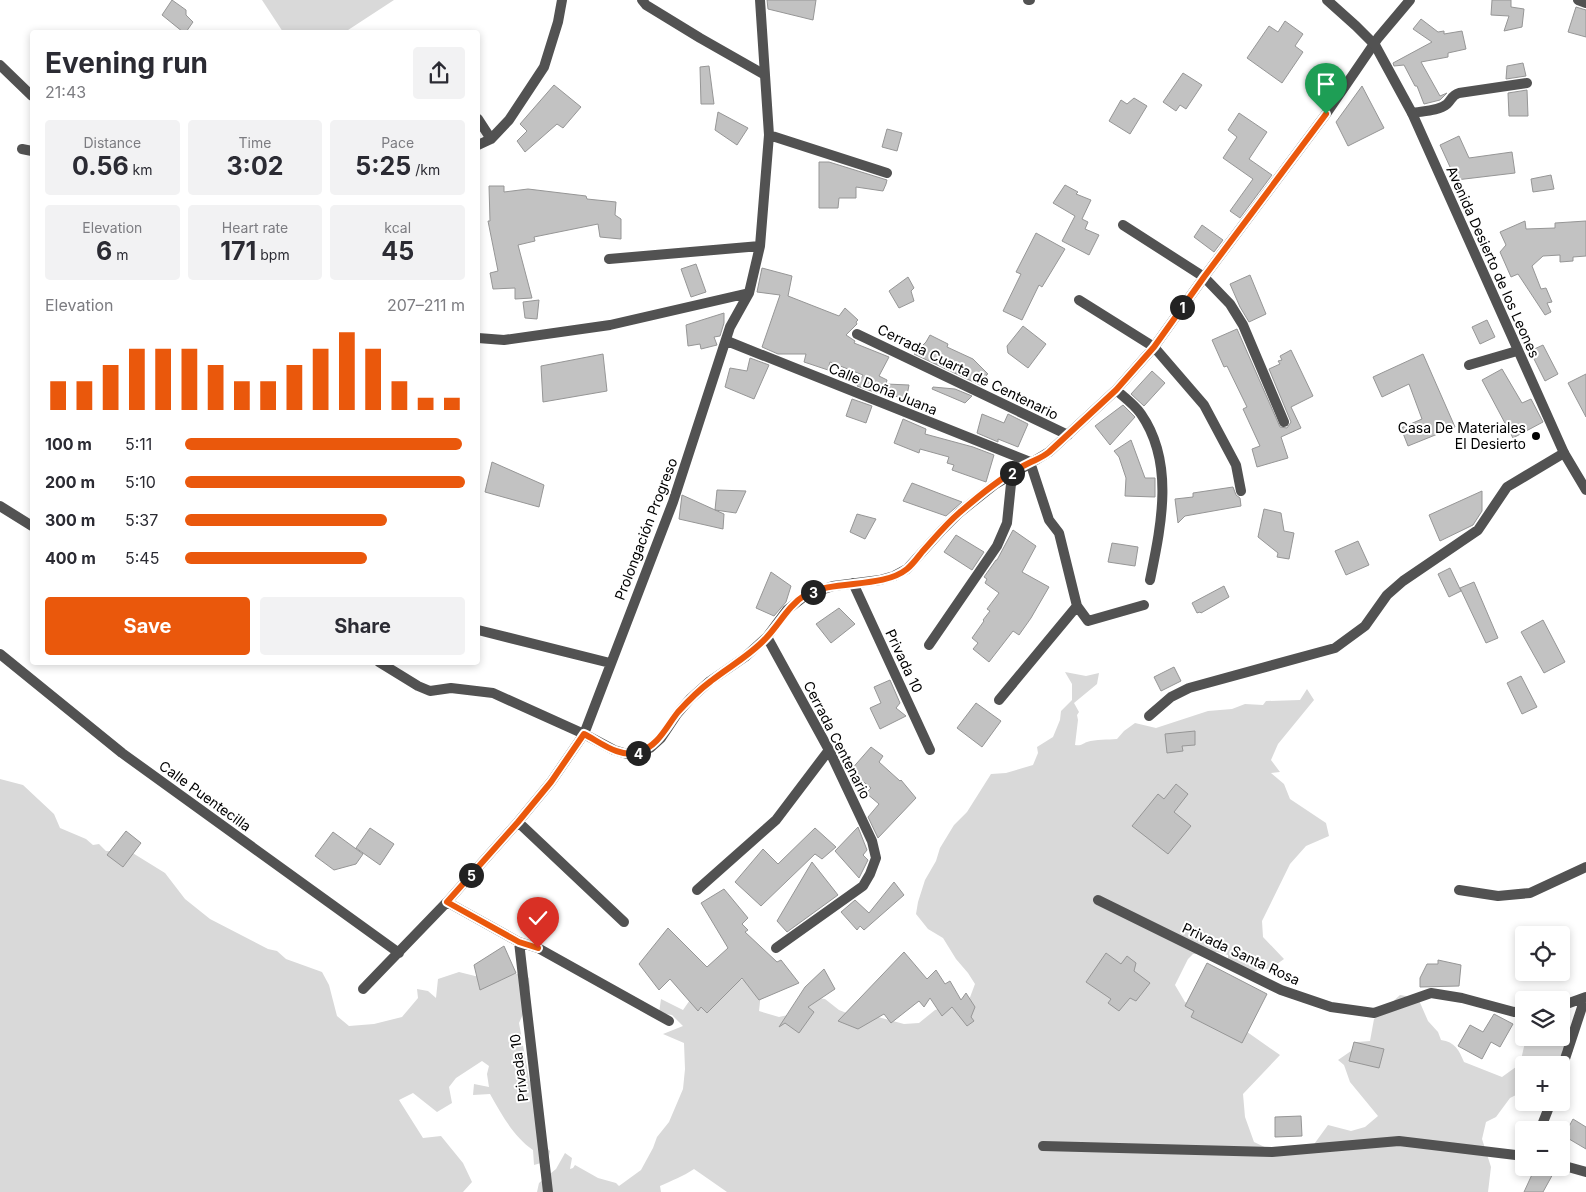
<!DOCTYPE html>
<meta charset="utf-8">
<style>
body{margin:0;font-family:Inter,sans-serif;background:#f2f2f3;color:#2b2b33;height:100vh;display:flex;flex-direction:column;font-size:19px;white-space:nowrap}
*{box-sizing:border-box;margin:0}
p{font-size:16px;color:#7c7c81}
.icon{flex:none;width:28px;height:28px;fill:none;stroke:currentColor;stroke-width:2;stroke-linecap:round;stroke-linejoin:round}
.map{position:relative;flex:1;overflow:hidden}
.drawer{position:absolute;left:30px;top:30px;width:450px;height:635px;display:flex;flex-direction:column;background:#fff;border-radius:5px;box-shadow:0 2px 8px #0003}
.drawer>*{flex:none}
.buttons{position:absolute;left:1515px;top:926px;display:grid;gap:10px}
.buttons a{display:grid;place-items:center;width:55px;height:55px;border-radius:5px;background:#fff;box-shadow:0 2px 8px #0003;font-size:25px}
.pin{position:absolute;display:grid;place-items:center;width:42px;height:42px;color:#fff;margin:-51px -21px;border-radius:50% 50% 50% 0;rotate:-45deg;box-shadow:0 0 5px #0007}
.pin .icon{rotate:45deg}
.km{position:absolute;width:25px;height:25px;margin:-12px;border-radius:50%;background:#222;color:#fff;font-size:14px;line-height:25px;text-align:center}
.round{display:grid;place-items:center;flex:none;width:52px;height:52px;border-radius:5px;background:#f2f2f3}
.overview{display:flex;align-items:center;justify-content:space-between;height:85px;padding:0 15px}
h1{font-size:28px;font-weight:700;line-height:38px}
.stats{display:grid;grid-template-columns:repeat(3,1fr);gap:8px;height:85px;padding:5px 15px}
.stats div{display:grid;align-content:center;border-radius:5px;background:#f2f2f3;text-align:center}
.stats b{font-size:25px;font-weight:700}
.stats small{font-size:14px;font-weight:400}
.stats p{font-size:14px}
.chart{height:140px;padding:10px 15px}
.chart p{display:flex;justify-content:space-between}
.chart svg{width:100%;height:90px;margin-top:5px;stroke:#ea580c;stroke-width:6}
.cta{display:flex;gap:10px;margin-top:auto;padding:10px 15px}
.cta a{flex:1;height:58px;border-radius:5px;background:#ea580c;color:#fff;font-size:20px;font-weight:700;line-height:58px;text-align:center}
.cta a+a{background:#f2f2f3;color:#2b2b33}
ul{padding:0 15px;list-style:none;font-size:16px}
li{display:grid;grid-template-columns:80px 60px 1fr;align-items:center;height:38px}
li i{height:12px;border-radius:6px;background:#ea580c}
.map>svg:first-child{display:block}
.green{fill:#d9d9d9}
.building{fill:#c2c2c2;stroke:#969696}
.lines{fill:none;stroke-linecap:round;stroke-linejoin:round}
.minor{stroke:#525252;stroke-width:10}
.tertiary{stroke:#525252;stroke-width:10}
.route-casing{stroke:#fff;stroke-width:10}
.route{stroke:#ea580c;stroke-width:6}
.poi-dot{fill:#000;stroke:#fff;stroke-width:2}
.labels{text-anchor:middle;stroke-width:4;stroke-linejoin:round;paint-order:stroke}
.street-label{font-size:14px;fill:#000;stroke:#fff}
.poi-label{font-size:14px;fill:#000;stroke:#fff;text-anchor:end}
</style>
<div class="map">
<svg width="1586" height="1192" viewBox="0 0 1586 1192">
<rect width="100%" height="100%" fill="#fff"/>
<path class="green" d="M262 0H394L345 32H283Z
M1065 672 1086 676 1099 673 1097 684 1074 703 1079 712 1077 715 1078 720 1075 745C1081 746 1082 744 1087 742 1096 739 1108 740 1117 739L1124 731 1135 723 1156 728 1208 711 1232 709 1245 704 1263 705 1266 701 1300 700 1307 689 1314 700 1278 744 1271 760 1280 772 1271 773 1284 784 1290 799 1326 823 1329 836 1306 846 1290 864 1262 921 1263 937 1284 959 1270 969H1259L1248 975 1228 962V955L1217 952 1193 954 1188 959 1175 985 1185 1002 1198 1009 1233 1022 1280 1055 1243 1094 1245 1117 1254 1142 1273 1151 1312 1147 1328 1125 1351 1131 1365 1127 1378 1116 1350 1082 1344 1065 1338 1060 1351 1051 1357 1042 1370 1041 1374 1019 1400 995 1418 998 1428 1021 1438 1032 1441 1040C1455 1042 1459 1050 1464 1062L1502 1077 1520 1064 1526 1038H1561V1033L1573 1052H1569L1563 1048 1560 1065H1524V1091L1510 1098 1496 1117 1486 1122 1482 1139 1491 1167 1488 1192H727L694 1169C682 1177 673 1180 660 1186L661 1192H537L539 1183 556 1169 565 1153 572 1158 570 1169 573 1168 575 1165 598 1178 616 1183 619 1186 641 1170 653 1148 657 1137 669 1122 683 1089 685 1069 684 1043 663 1034 683 1026 672 1015 659 1013 661 999 683 1010 692 997 734 978 762 983 759 1011 779 1017 788 1015 809 997 825 999 839 1010 854 1016 878 1017 904 1024 919 1023 935 1010 969 1000 975 984 968 973 956 959 943 938 928 929 916 914 918 902 925 880 936 861 940 848 954 825 967 812 991 774 1006 773 1033 765 1038 753 1037 747 1053 737 1060 720 1061 711 1072 700V684Z
M0 779 23 785 54 814 60 828 86 839 93 845 99 844 106 851 131 852 165 873 185 899 210 919 268 949 277 951 286 959 322 972 329 985 337 1016 349 1026 374 1024 402 1017 418 998 417 989 428 991 436 998 438 979 459 972 487 979 521 973 529 978 530 987 528 1003 519 1023 529 1079 539 1104 543 1144 550 1151 548 1161 534 1165 533 1150C513 1136 502 1115 490 1094L473 1095 474 1084 489 1087 487 1074 489 1066 482 1061 456 1078 449 1087 452 1103 437 1112 413 1093 399 1100 423 1138 441 1136 463 1163 472 1182 463 1192H0Z"/>
<path class="building" d="M172 0 186 10V15L193 22 186 32H183L162 15Z
M767 0H816L813 20 768 9Z
M1492 0H1511V7L1524 9 1522 27 1504 31 1509 16 1491 15Z
M1576 7 1586 10V37L1568 32Z
M1421 19 1438 32 1444 31V34L1462 31 1466 49 1448 53V57L1421 62 1440 96 1447 93 1440 100 1424 104 1417 86H1415L1404 65 1394 66 1393 63 1432 42 1413 29Z
M1285 21 1303 34 1295 46 1303 52 1282 83 1247 58 1269 26 1278 32Z
M1523 63 1526 76 1506 79 1507 66Z
M709 66 714 104H701L700 67Z
M1183 73 1202 85 1186 109 1180 105 1176 111 1163 102Z
M554 85 581 107 563 128 557 124 525 152 517 141 527 131 520 124Z
M1362 86 1384 128 1348 146 1336 122Z
M1527 90 1528 116H1509L1508 93Z
M1134 98 1147 106 1130 134 1109 121 1121 100 1127 104Z
M718 112 748 128 737 145 715 130Z
M1239 113 1267 132 1249 159 1272 175 1240 218 1230 211 1253 179 1223 158 1237 137 1228 130Z
M887 129 902 133 897 151 882 147Z
M1459 136 1469 158 1512 152 1515 173 1456 180 1440 145Z
M819 162H829L887 180 886 184 883 191 856 187V198H839L838 208H819Z
M1551 175 1554 189 1533 192 1531 179Z
M1065 185 1078 192 1076 194 1091 200 1082 219 1088 222 1085 229 1099 235 1089 255 1062 241 1075 216 1053 203Z
M489 186H504V192L528 189 586 196 587 199 616 202 615 215 621 219V239L600 237 598 224 534 237 535 241 518 245 532 298 515 299V288L493 289 490 273 498 271 488 221H490Z
M1525 221 1526 229 1555 228V223L1586 221V256L1573 257V261L1560 262V255L1543 256 1532 266 1541 289 1546 288 1552 302 1547 303 1551 312 1545 315 1518 274 1511 277 1500 252 1506 245 1500 232Z
M1202 225 1223 240 1214 252 1194 237Z
M1036 233 1065 249 1042 287 1039 285 1022 320 1003 311 1021 274 1016 272Z
M696 264 706 292 691 297 681 269Z
M762 268 792 276 788 296 839 316 845 308 858 320 856 322 857 324 846 335 855 341 854 343 889 357 879 376 887 380 886 384 909 385 906 401 885 391 884 395 877 391V393L857 386 863 375 830 362 828 370 804 362 806 354H778L762 347 780 295 757 292Z
M1250 275 1266 314 1249 322 1240 307 1230 284Z
M908 277 914 288 911 291 914 301 899 308 889 291Z
M539 300 537 319 525 318 523 302Z
M724 313V323L720 336 714 337 717 345 701 349 700 344 688 346 686 325Z
M1487 320 1495 337 1480 344 1472 327Z
M1023 326 1046 344 1028 368 1008 353 1007 346Z
M1237 329 1280 427 1287 428 1291 422 1269 369 1280 364 1278 361 1282 360 1280 356 1291 350 1313 396 1291 407 1301 428 1281 437 1288 458 1257 467 1252 449 1260 446 1243 409 1247 407 1227 366 1224 367 1212 340Z
M930 335 948 344 947 347 973 359 988 374 986 375 989 379 982 386 914 354 926 342Z
M1543 345 1558 374 1545 381 1530 351Z
M603 354 607 391 543 402 541 366Z
M1423 354 1455 427 1408 446 1401 428 1422 419 1409 384 1382 397 1373 377Z
M750 358 769 365 754 399 725 387 730 368 747 371Z
M1502 369 1522 403 1531 399 1543 422 1513 438 1482 380Z
M1152 371 1165 383 1144 406 1131 394Z
M1586 374V417L1568 383Z
M933 387 955 389 972 396 965 403 932 389Z
M852 399 872 406 866 423 846 416Z
M1123 405 1135 417 1110 445 1095 426Z
M982 414 1004 423 1008 414 1028 424 1018 447 998 439V442L977 433Z
M903 419 926 429 925 434 973 447 994 455 986 482 952 470 954 465 947 463 949 457 920 449 919 453 894 443Z
M1131 440 1145 478H1155V497L1125 496 1126 478 1119 457 1114 451Z
M492 462 544 485 539 507 485 492Z
M912 483 946 496 962 502 946 516 903 501Z
M1233 487 1236 495 1240 498 1241 506 1185 516 1178 523 1175 499 1193 497V493Z
M717 490 746 491 736 513 715 510Z
M1482 491V511L1473 525 1440 541 1429 515Z
M682 495 724 514 723 529 679 519Z
M1264 509 1281 513 1284 531 1294 533 1289 559 1277 557 1278 553 1258 537Z
M857 514 876 519 865 539 850 532Z
M1013 530 1036 546 1022 572 1049 587 1031 618 1019 635 1013 631 989 662 973 649 978 643 972 638 984 621 983 620 990 611 987 609 999 593 985 583 987 579 984 577 996 560H997Z
M956 535 984 552 972 570 944 552Z
M1358 541 1369 565 1346 575 1335 551Z
M1112 543 1138 547 1135 566 1108 562Z
M1450 568 1461 591 1449 597 1438 574Z
M771 572 791 586 786 602 774 616 756 608Z
M1474 582 1498 638 1486 643 1460 588Z
M1224 586 1229 597 1201 613 1200 612 1197 613 1192 603Z
M839 608 855 624 831 643 816 624Z
M1543 620 1565 662 1544 673 1521 632Z
M1174 667 1181 681 1161 691 1154 677Z
M1521 676 1537 707 1522 714 1507 683Z
M890 680 900 703 896 708 906 716 880 729 870 708 881 703 874 687Z
M976 703 1001 721 982 747 957 728Z
M1195 731V745L1182 746 1183 751 1167 753 1165 734Z
M871 747 883 756 879 762 900 781 901 780 916 798 878 838 868 817 879 804 866 793 871 788 850 771Z
M1176 784 1188 794 1174 812 1191 826 1168 854 1132 826 1158 794 1164 799Z
M858 827 867 850 863 855 868 860 859 878 835 851Z
M370 828 394 844 380 865 356 848Z
M815 828 836 847 822 859 815 854 761 906 735 882 763 849 778 864Z
M126 831 141 843 123 867 107 855Z
M333 832 363 854 356 864 334 870 315 856Z
M812 862 838 895 787 932 777 921Z
M894 882 904 895 864 930 860 926 857 930 841 912 855 900 869 913Z
M724 889 748 918 742 924 748 930 745 932 777 962 781 960 799 983 759 1000 742 978 707 1013 701 1007 698 1011 670 979 659 990 639 964 668 928 707 967 728 948 701 903Z
M504 946 516 973 480 990 474 965Z
M904 952 927 979 936 970 945 984 950 981 961 1000 966 993 975 1007 971 1017 974 1021 967 1026 952 1007 942 1016 930 998 924 1007 919 1001 891 1023 884 1014 858 1029 838 1021Z
M1106 953 1121 964 1127 956 1136 963 1134 971 1150 983 1136 1001 1130 998 1119 1011 1108 1003 1111 999 1086 982Z
M1438 960 1461 965 1459 986 1420 987V978L1427 964H1438Z
M1207 963 1267 994 1242 1043 1191 1017 1194 1011 1185 1006Z
M824 969 835 989 808 1007 814 1012 799 1033 785 1023 779 1027 805 987Z
M1494 1014 1513 1024 1500 1047 1491 1042 1482 1059 1458 1046 1470 1025 1483 1032Z
M1354 1042 1384 1049 1379 1068 1349 1061Z
M1301 1116 1302 1136 1275 1137V1117Z
M1573 1119 1586 1127V1149L1564 1136Z
M1535 1168H1546L1554 1172 1543 1192H1524Z"/>
<g class="lines">
<path class="minor" d="M642 0 646 5 700 38 765 75
M1028 0H1030
M1578 0 1586 3
M0 65 32 96
M1412 113C1422 111 1439 111 1447 104 1452 99 1452 95 1459 93L1527 83
M478 119 491 139
M769 135 887 173
M478 145 491 139 509 120 544 67 558 22 562 0
M22 149 32 151
M1123 225 1204 277 1230 304 1243 325 1284 422
M609 259 760 246
M1079 300 1154 347 1204 405 1236 465 1241 491
M857 334 1068 435
M478 338 504 340 610 325 749 293
M727 341 1030 462 1049 520 1059 533 1077 606 999 700
M1469 365 1517 351
M1116 390C1124 397 1135 405 1141 414 1175 463 1161 526 1150 580
M0 506 32 526
M853 583 930 750
M1077 606 1088 621 1144 605
M478 630 610 663
M767 637 829 750 872 841 876 858 870 874 863 886 776 948
M929 645 997 546 1007 523 1012 474
M0 654 122 753 399 953
M379 662 418 686 430 691 451 688 493 693 584 734 614 750 627 754 638 753 650 748 661 738 677 714 690 699 710 681 745 657 767 637 787 610 806 595 833 586 880 580 894 576 907 569 942 530 959 513 994 485 1049 452 1116 390 1154 347 1204 277 1326 114 1378 38 1410 0
M1149 716 1171 697 1189 688 1335 648 1365 626 1387 595 1403 581 1478 530 1507 487 1564 453
M518 822 624 922
M697 890 776 820 829 750
M1459 890 1498 896 1530 893 1586 867
M1098 900 1281 990 1331 1007 1374 1013 1431 993 1462 998 1514 1012 1524 1011
M447 902 519 942 538 948 669 1021
M519 942 548 1192
M363 989 447 902 518 822 551 782 584 734 673 502 730 327 749 293 760 246 769 135 760 0
M1561 1006 1586 997
M1561 1071 1585 998
M1540 1130 1551 1102
M1043 1146 1272 1152 1399 1141 1524 1156
M1561 1165 1586 1172"/>
<path class="tertiary" d="M1327 0 1356 26 1375 45 1412 113 1564 453 1586 490"/>
</g>
<g class="lines">
<defs>
<path id="route" d="M538 948 519 942 447 902 518 822 551 782 584 734C600 742 620 759 639 752 659 745 666 727 678 712 688 701 699 690 711 681 730 666 751 655 767 637 780 623 789 605 805 595 834 579 882 589 907 569 913 564 918 557 922 552 934 539 945 525 959 513 980 495 1004 475 1029 463 1037 459 1043 457 1049 452L1116 390 1154 347 1204 277 1326 114"/>
</defs>
<use href="#route" class="route-casing"/>
<use href="#route" class="route"/>
</g>
<circle class="poi-dot" cx="1536" cy="436" r="5"/>
<g class="labels">
<g class="street-label">
<text transform="translate(1493 262) rotate(66)" y="5">Avenida Desierto de los Leones</text>
<text transform="translate(968 372) rotate(26)" y="5">Cerrada Cuarta de Centenario</text>
<text transform="translate(883 389) rotate(22)" y="5">Calle Doña Juana</text>
<text transform="translate(646 529) rotate(-69)" y="5">Prolongación Progreso</text>
<text transform="translate(904 661) rotate(65)" y="5">Privada 10</text>
<text transform="translate(837 740) rotate(63)" y="5">Cerrada Centenario</text>
<text transform="translate(205 796) rotate(36)" y="5">Calle Puentecilla</text>
<text transform="translate(1241 954) rotate(25)" y="5">Privada Santa Rosa</text>
<text transform="translate(519 1068) rotate(-97)" y="5">Privada 10</text>
</g>
<g class="poi-label">
<text x="1526" y="433">Casa De Materiales<tspan x="1526" dy="16">El Desierto</tspan></text>
</g>
</g>
</svg>
<div class="buttons">
<a><svg class="icon" aria-label="locate" viewBox="0 0 24 24"><circle cx="12" cy="12" r="6"/><path d="M12 2v4M12 18v4M2 12h4M18 12h4"/></svg></a>
<a><svg class="icon" aria-label="layers" viewBox="0 0 24 24"><path d="M12 4l9 5-9 5-9-5zM3 14l9 5 9-5"/></svg></a>
<a>+</a>
<a>−</a>
</div>
<div class="pin" style="left:1326px;top:114px;background:#1e9e55"><svg class="icon" aria-label="arrive" viewBox="0 0 24 24"><path d="M6 21V4h12l-3 4 3 4H6"/></svg></div>
<div class="pin" style="left:538px;top:948px;background:#d93025"><svg class="icon" aria-label="check" viewBox="0 0 24 24"><path d="M5 12l5 5 9-10"/></svg></div>
<b class="km" style="left:1182px;top:307px">1</b>
<b class="km" style="left:1012px;top:473px">2</b>
<b class="km" style="left:813px;top:592px">3</b>
<b class="km" style="left:638px;top:753px">4</b>
<b class="km" style="left:471px;top:875px">5</b>
<section class="drawer">
<div class="overview"><div><h1>Evening run</h1><p>21:43</p></div><a class="round"><svg class="icon" aria-label="share" viewBox="0 0 24 24"><path d="M12 15V3M7 8l5-5 5 5M5 13v7h14v-7"/></svg></a></div>
<div class="stats">
<div><p>Distance</p><b>0.56<small> km</small></b></div>
<div><p>Time</p><b>3:02</b></div>
<div><p>Pace</p><b>5:25<small> /km</small></b></div>
</div>
<div class="stats">
<div><p>Elevation</p><b>6<small> m</small></b></div>
<div><p>Heart rate</p><b>171<small> bpm</small></b></div>
<div><p>kcal</p><b>45</b></div>
</div>
<div class="chart"><p><span>Elevation</span>207–211 m</p>
<svg viewBox="0 0 160 44" preserveAspectRatio="none"><path d="M5 44V30M15 44V30M25 44V22M35 44V14M45 44V14M55 44V14M65 44V22M75 44V30M85 44V30M95 44V22M105 44V14M115 44V6M125 44V14M135 44V30M145 44V38M155 44V38"/></svg>
</div>
<ul>
<li><b>100 m</b>5:11<i style="width:99%"></i></li>
<li><b>200 m</b>5:10<i style="width:100%"></i></li>
<li><b>300 m</b>5:37<i style="width:72%"></i></li>
<li><b>400 m</b>5:45<i style="width:65%"></i></li>
</ul>
<div class="cta"><a>Save</a><a>Share</a></div>
</section>
</div>
